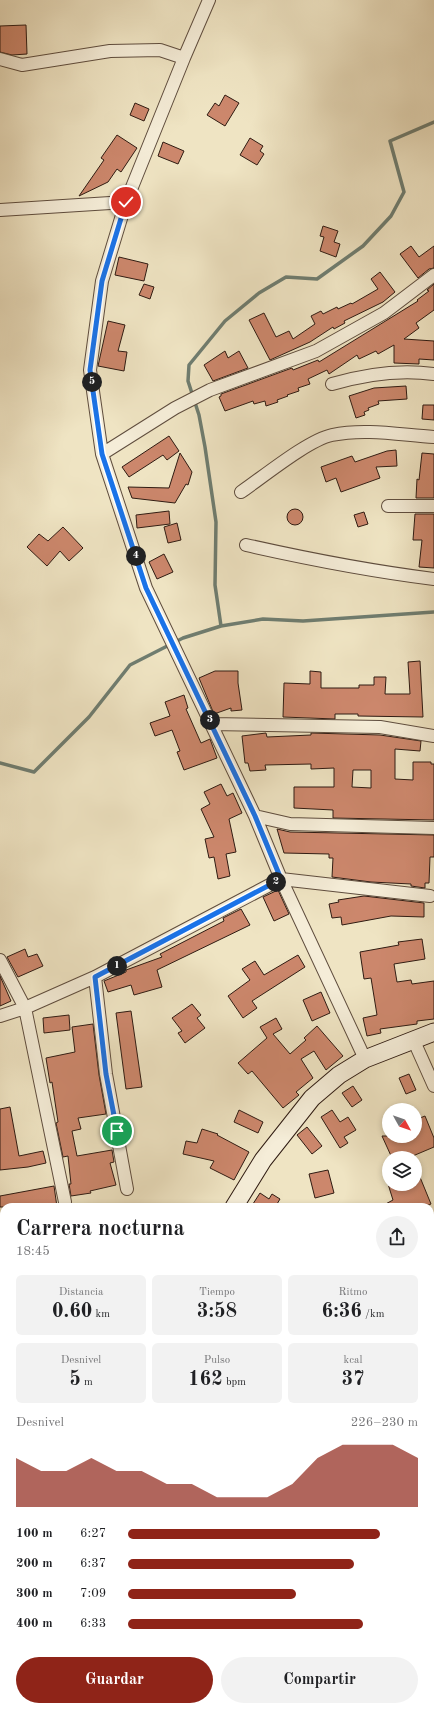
<!DOCTYPE html>
<html lang="es">
<meta charset="utf-8">
<style>
body{margin:0;font-family:"Old Standard TT",serif;background:#f2f2f2;color:#202124;height:100vh;display:flex;flex-direction:column;font-size:15px;white-space:nowrap}
*{box-sizing:border-box;margin:0}
p{font-size:13px;color:#757577}
.icon{flex:none;width:22px;height:22px;fill:none;stroke:currentColor;stroke-width:2;stroke-linecap:round;stroke-linejoin:round}
.map{position:relative;flex:1;overflow:hidden}
.drawer{position:absolute;left:0px;top:1203px;width:434px;height:508px;display:flex;flex-direction:column;background:#fff;border-radius:12px 12px 0 0;box-shadow:0 2px 6px #0003}
.drawer>*{flex:none}
.needle{width:26px;rotate:130deg}
.tools{position:absolute;left:382px;top:1103px;display:grid;gap:8px}
.tools a{display:grid;place-items:center;width:40px;height:40px;border-radius:50%;background:#fff;box-shadow:0 2px 6px #0003;font-size:20px}
.pin{position:absolute;display:grid;place-items:center;width:34px;height:34px;color:#fff;margin:-17px;border:2px solid #fff;border-radius:50%;box-shadow:0 1px 4px #0007}
.km{position:absolute;width:20px;height:20px;margin:-10px;border-radius:50%;background:#222;color:#fff;font-size:11px;line-height:20px;text-align:center}
.round{display:grid;place-items:center;flex:none;width:42px;height:42px;border-radius:21px;background:#f2f2f2}
.overview{display:flex;align-items:center;justify-content:space-between;height:68px;padding:0 16px}
h1{font-size:22px;font-weight:700;line-height:30px}
.figures{display:grid;grid-template-columns:repeat(3,1fr);gap:6px;height:68px;padding:4px 16px}
.figures div{display:grid;align-content:center;border-radius:6px;background:#f2f2f2;text-align:center}
.figures b{font-size:20px;font-weight:700}
.figures small{font-size:11px;font-weight:400}
.figures p{font-size:11px}
.chart{height:112px;padding:8px 16px}
.chart p{display:flex;justify-content:space-between}
.chart svg{width:100%;height:72px;margin-top:4px;fill:#8f2418;opacity:.7}
.action{display:flex;gap:8px;margin-top:auto;padding:8px 16px}
.action a{flex:1;height:46px;border-radius:24px;background:#8f2418;color:#fff;font-size:16px;font-weight:700;line-height:46px;text-align:center}
.action a+a{background:#f2f2f2;color:#202124}
ul{padding:0 16px;list-style:none;font-size:13px}
li{display:grid;grid-template-columns:64px 48px 1fr;align-items:center;height:30px}
li i{height:10px;border-radius:5px;background:#8f2418}
.map>svg:first-child{display:block}
.green{fill:#bfc290;stroke:#776e51}
.lines{fill:none;stroke-linecap:round;stroke-linejoin:round}
.stream{stroke:#6f7d70;stroke-width:3.5}
.building{fill:#cc876c;stroke:#2f1b12;fill-rule:evenodd}
.minor-casing{stroke:#5f4d3e;stroke-width:14}
.secondary-casing{stroke:#2f1b12;stroke-width:19}
.minor{stroke:#f5edd8;stroke-width:12}
.secondary{stroke:#f5edd8;stroke-width:17}
.route-casing{stroke:#fff;stroke-width:8}
.route{stroke:#1a73e8;stroke-width:5}
</style>
<div class="map">
<svg width="434" height="1711" viewBox="0 0 434 1711">
<rect width="100%" height="100%" fill="#efe4c3"/>
<filter id="stains"><feTurbulence type="fractalNoise" baseFrequency=".005" numOctaves="4"/><feColorMatrix values="0 0 0 0 .2 0 0 0 0 .09 0 0 0 0 .02 0 0 0 .5 -.17"/></filter>
<radialGradient id="worn" r=".72"><stop offset=".6" stop-color="#630" stop-opacity="0"/><stop offset="1" stop-color="#630" stop-opacity=".3"/></radialGradient>
<path class="green" d="M430 1592 434 1597V1711H272L263 1707H430Z"/>
<g class="lines">
<path class="stream" d="M221 626 215 585 216 522 205 447 199 415 188 381 189 365 225 321 259 293 286 277 317 279 363 246 391 216 404 192 390 141 434 122
M0 763 34 772 89 717 130 665 183 638 221 626 263 619 303 621 434 612"/>
</g>
<path class="building" d="M26 25 27 54 12 55 0 52V26Z
M225 95 239 103 225 126 207 115 215 103 219 106Z
M135 103 149 109 144 121 130 115Z
M117 135 137 148 121 172 117 169 108 182 79 196 104 160 101 158Z
M250 138 263 146 260 151 264 154 257 165 240 155Z
M163 142 184 151 178 164 158 156Z
M323 226 338 231 334 242 340 244 336 257 320 251 324 237 320 236Z
M411 246 419 257 434 246V268L429 269 418 278 400 254Z
M119 257 148 264 144 281 115 275Z
M380 272 395 292 383 302 344 321 345 323 334 329 333 327 310 342 270 360 249 320 264 313 276 337 289 331 293 339 315 324 311 316 321 311 323 314 337 307 338 309 351 303 352 304 378 289 371 279Z
M144 284 154 287 150 299 139 295Z
M434 284V310L416 323 419 328 404 339 434 341V360L419 359V364L394 363V345L378 354 376 351 359 359 357 355 329 374 327 370 308 379 310 384 298 388 299 391 287 395 288 396 277 400 278 402 266 406 265 401 254 404 253 401 225 411 219 397 221 396V394L292 368 293 370 318 360 319 362 418 301 417 300 429 291 427 290Z
M108 321 125 325 118 351 127 352 124 371 98 366Z
M225 351 228 358 239 351 248 368 213 381 204 365Z
M406 386 407 399 378 401 379 404 368 408 369 410 364 412 365 415 356 418 349 396 374 388Z
M423 405H434V420L422 419Z
M169 436 179 451 167 460 163 455 129 477 122 467Z
M396 450 397 466 376 467 380 478 341 492 336 478 326 482 321 467 352 456 355 462 387 451Z
M180 453 192 472 188 485 186 484 175 503 132 498 128 487 169 488Z
M422 453 434 454V498H416L417 479 419 480Z
M287 517a8 8 0 1 1 16 0a8 8 0 1 1-16 0Z
M169 511 170 524 137 528 136 515Z
M364 512 368 524 358 527 354 515Z
M415 514H434V568L419 567 422 540H413Z
M177 523 181 540 168 543 164 527Z
M63 527 83 548 69 561 60 551 47 566 27 547 39 534 48 541Z
M164 554 173 572 157 579 149 562Z
M420 661 423 717 358 716V714H335V719L283 717 284 683 310 684V671L321 672V688H359V685H374V677H386L385 694H410L408 662Z
M215 671H238V683L242 710 231 711V708L214 714 199 678Z
M184 695 188 708 186 709 201 743 210 739 217 758 184 770 177 752 180 751 172 730 155 736 150 723 170 716 165 702Z
M266 733 267 737 311 735V733L380 735 421 741 420 751 395 749V779L413 780V762H431V764H434V820L333 818V810L294 808V787H334V768L311 769V764L265 765 266 770 250 771 248 763H245L242 736ZM353 770H371V788L352 787Z
M221 784 227 796 233 793 242 813 229 819 236 852 226 854 230 876 218 879 214 857 209 858 205 839 214 837 201 809 210 804 204 792Z
M277 829 290 832 434 835V857H430L429 883H425V888L411 886V884L371 882 332 877 333 858H329V854L284 853Z
M278 890 289 914 274 921 263 897Z
M364 896 424 903V917L391 916 342 925 341 917 332 918 329 904 339 902 338 900Z
M241 909 250 925 157 970 162 987 134 995 131 985 108 992 104 981 126 972V970L162 957 160 954 224 921 223 918Z
M422 939 425 959 394 964 397 982 411 980 412 984 434 981V1019L417 1021V1024L380 1029 381 1033 367 1036 363 1018 377 1015 371 978 364 979 360 952 399 945 398 942Z
M25 949 28 957 37 954 43 966 18 977 7 957Z
M298 955 305 967 252 1001 257 1008 243 1018 228 996 250 980 242 969 255 961 264 975Z
M0 976 11 1001 0 1006Z
M321 992 330 1013 312 1021 303 1000Z
M192 1004 201 1015 197 1018 205 1028 185 1043 178 1033 182 1031 172 1018Z
M131 1011 142 1087 126 1089 116 1013Z
M69 1015 70 1030 44 1033 43 1018Z
M276 1018 282 1029 273 1034 290 1054 306 1040 304 1038 317 1026 343 1056 326 1070 314 1051 301 1059 313 1078 296 1092 299 1095 283 1108 252 1071 248 1074 238 1063 267 1038 260 1027Z
M93 1024 99 1075 106 1114 78 1118 81 1129 72 1131 77 1156 112 1150 114 1162 110 1163 116 1185 90 1191 91 1193 71 1196 69 1184H71L68 1156 63 1157 56 1123 58 1122 52 1082 50 1083 46 1058 75 1052 72 1027Z
M409 1074 416 1090 406 1094 399 1078Z
M353 1086 362 1100 352 1107 342 1093Z
M10 1107 19 1156 43 1151 46 1163 28 1167 0 1170V1109Z
M239 1110 263 1122 258 1133 234 1122Z
M332 1110 340 1122 348 1117 356 1130 344 1137 348 1143 340 1148 321 1117Z
M425 1116 434 1138V1147L408 1158H392L382 1136H415V1120Z
M307 1127 322 1146 312 1154 297 1135Z
M202 1129 218 1134 217 1135 249 1152 234 1180 210 1168 214 1161 183 1154 186 1141 197 1143Z
M415 1165 431 1204 424 1207H380L393 1200 388 1184H415Z
M328 1170 334 1193 315 1198 309 1174Z
M54 1186 57 1207H36L35 1204 20 1207H0V1196Z
M260 1193 269 1199 272 1194 280 1199 277 1204 283 1207H251Z"/>
<g class="lines">
<defs>
<path id="minor" d="M209 0 184 58 126 202 102 281 90 370 102 454 146 588 255 816 281 879 365 1059
M0 59 22 65 110 51 160 50 184 58
M0 210 126 202
M332 384C366 374 399 369 434 374
M102 454 175 408 210 390 316 351 384 313 434 275
M241 492C263 477 308 440 332 435 365 428 401 435 434 437
M388 506H434
M246 545C308 559 370 571 434 579
M211 724 380 727 434 736
M255 816 290 824 434 828
M0 960 25 1008 65 1202
M95 977 106 1074 127 1189
M0 1016 25 1008 95 977 281 879 430 896
M413 1039 434 1086
M430 1221 434 1220
M430 1416 434 1414"/>
<path id="secondary" d="M234 1207 263 1160 312 1098 339 1075 365 1059 434 1032
M0 1570 4 1567"/>
</defs>
<use href="#minor" class="minor-casing"/>
<use href="#secondary" class="secondary-casing"/>
<use href="#minor" class="minor"/>
<use href="#secondary" class="secondary"/>
</g>
<g class="lines">
<defs>
<path id="route" d="M117 1131 106 1074 95 977 281 879 255 816 146 588 102 454 90 370 102 281 126 202"/>
</defs>
<use href="#route" class="route-casing"/>
<use href="#route" class="route"/>
</g>
<rect width="100%" height="100%" filter="url(#stains)"/>
<rect width="100%" height="100%" fill="url(#worn)"/>
</svg>
<div class="tools">
<a><svg class="needle" viewBox="-14 -14 28 28"><path d="M0-13l5 13h-10z" fill="#e53935"/><path d="M0 13l5-13h-10z" fill="#757577"/></svg></a>
<a><svg class="icon" aria-label="layers" viewBox="0 0 24 24"><path d="M12 4l9 5-9 5-9-5zM3 14l9 5 9-5"/></svg></a>
</div>
<div class="pin" style="left:117px;top:1131px;background:#1e9e55"><svg class="icon" aria-label="arrive" viewBox="0 0 24 24"><path d="M6 21V4h12l-3 4 3 4H6"/></svg></div>
<div class="pin" style="left:126px;top:202px;background:#d93025"><svg class="icon" aria-label="check" viewBox="0 0 24 24"><path d="M5 12l5 5 9-10"/></svg></div>
<b class="km" style="left:117px;top:966px">1</b>
<b class="km" style="left:276px;top:882px">2</b>
<b class="km" style="left:210px;top:720px">3</b>
<b class="km" style="left:136px;top:556px">4</b>
<b class="km" style="left:92px;top:382px">5</b>
<section class="drawer">
<div class="overview"><div><h1>Carrera nocturna</h1><p>18:45</p></div><a class="round"><svg class="icon" aria-label="share" viewBox="0 0 24 24"><path d="M12 15V3M7 8l5-5 5 5M5 13v7h14v-7"/></svg></a></div>
<div class="figures">
<div><p>Distancia</p><b>0.60<small> km</small></b></div>
<div><p>Tiempo</p><b>3:58</b></div>
<div><p>Ritmo</p><b>6:36<small> /km</small></b></div>
</div>
<div class="figures">
<div><p>Desnivel</p><b>5<small> m</small></b></div>
<div><p>Pulso</p><b>162<small> bpm</small></b></div>
<div><p>kcal</p><b>37</b></div>
</div>
<div class="chart"><p><span>Desnivel</span>226–230 m</p>
<svg viewBox="0 0 160 44" preserveAspectRatio="none"><path d="M0 44V14L10 22L20 22L30 14L40 22L50 22L60 30L70 30L80 38L90 38L100 38L110 30L120 14L130 6L140 6L150 6L160 14V44z"/></svg>
</div>
<ul>
<li><b>100 m</b>6:27<i style="width:87%"></i></li>
<li><b>200 m</b>6:37<i style="width:78%"></i></li>
<li><b>300 m</b>7:09<i style="width:58%"></i></li>
<li><b>400 m</b>6:33<i style="width:81%"></i></li>
</ul>
<div class="action"><a>Guardar</a><a>Compartir</a></div>
</section>
</div>
